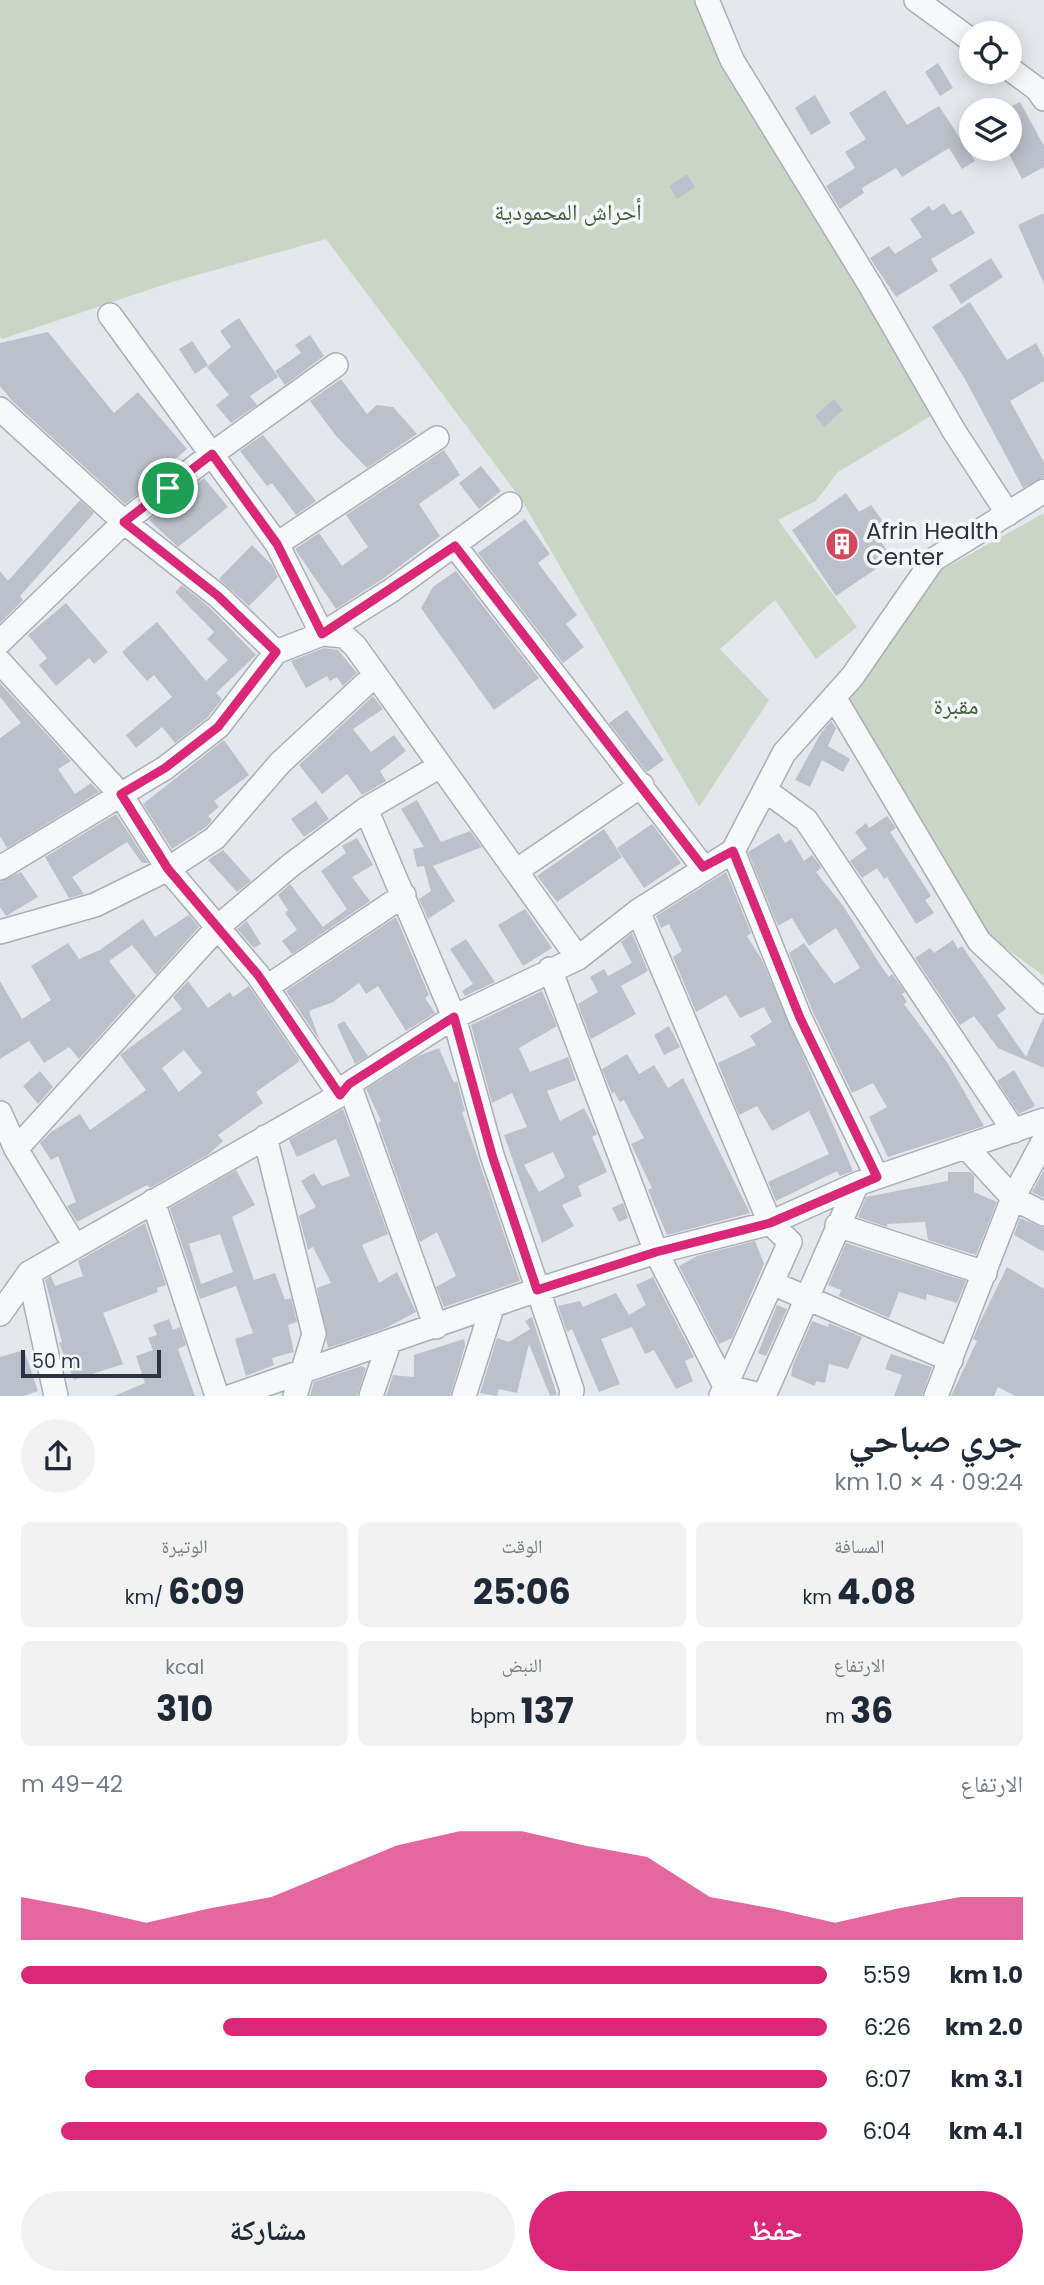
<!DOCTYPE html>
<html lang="ar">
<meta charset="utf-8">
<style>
body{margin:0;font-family:Poppins,"Noto Naskh Arabic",sans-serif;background:#f2f2f3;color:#1f2937;direction:rtl;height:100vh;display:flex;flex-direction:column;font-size:26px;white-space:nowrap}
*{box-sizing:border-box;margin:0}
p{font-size:23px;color:#747a83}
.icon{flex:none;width:38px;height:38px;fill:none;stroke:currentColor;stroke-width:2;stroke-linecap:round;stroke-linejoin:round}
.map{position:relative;height:1396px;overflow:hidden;direction:ltr}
.sheet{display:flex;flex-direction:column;background:#fff;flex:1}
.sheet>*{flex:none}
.buttons{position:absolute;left:959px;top:21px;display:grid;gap:14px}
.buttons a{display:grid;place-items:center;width:63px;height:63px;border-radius:50%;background:#fff;box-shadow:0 4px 18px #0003;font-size:35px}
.scale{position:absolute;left:21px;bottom:18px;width:140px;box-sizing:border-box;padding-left:7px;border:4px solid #2b3445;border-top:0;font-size:19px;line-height:24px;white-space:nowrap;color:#2b3445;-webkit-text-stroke:5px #f4f6f9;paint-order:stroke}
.pin{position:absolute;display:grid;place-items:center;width:60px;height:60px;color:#fff;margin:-30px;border:4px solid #fff;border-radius:50%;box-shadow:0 2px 7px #0007}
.round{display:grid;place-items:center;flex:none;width:74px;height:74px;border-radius:37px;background:#f2f2f3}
.summary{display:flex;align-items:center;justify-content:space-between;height:119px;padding:0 21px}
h1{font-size:38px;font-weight:700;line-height:52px}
.metrics{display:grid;grid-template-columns:repeat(3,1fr);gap:10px;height:119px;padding:7px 21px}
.metrics div{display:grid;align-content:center;border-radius:10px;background:#f2f2f3;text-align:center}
.metrics b{font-size:35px;font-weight:700}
.metrics small{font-size:19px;font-weight:400}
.metrics p{font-size:19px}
.chart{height:196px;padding:14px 21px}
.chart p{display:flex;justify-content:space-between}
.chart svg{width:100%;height:126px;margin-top:7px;fill:#db2777;opacity:.7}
.cta{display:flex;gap:14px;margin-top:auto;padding:14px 21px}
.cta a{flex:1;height:80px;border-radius:42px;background:#db2777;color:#fff;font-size:28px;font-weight:700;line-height:80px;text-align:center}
.cta a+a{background:#f2f2f3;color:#1f2937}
ul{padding:0 21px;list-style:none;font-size:23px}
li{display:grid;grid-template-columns:112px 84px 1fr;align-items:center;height:52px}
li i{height:18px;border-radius:9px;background:#db2777}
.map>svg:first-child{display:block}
.green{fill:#c9d6c5}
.building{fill:#bbc0ca;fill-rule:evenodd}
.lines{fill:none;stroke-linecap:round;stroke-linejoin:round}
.minor-casing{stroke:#a9aeb7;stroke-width:26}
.minor{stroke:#f7f8fa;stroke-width:23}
.route-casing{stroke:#fff;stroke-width:14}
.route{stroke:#db2777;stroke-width:9}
.labels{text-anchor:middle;stroke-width:7;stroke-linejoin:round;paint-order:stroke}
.park-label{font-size:23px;fill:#3f6138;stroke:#f4f6f9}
.poi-label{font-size:23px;fill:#2b3445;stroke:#f4f6f9;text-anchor:start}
</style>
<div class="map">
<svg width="1044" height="1396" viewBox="0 0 1044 1396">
<rect width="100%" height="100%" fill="#e4e7ec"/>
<path class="green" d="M0 0H701L931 416 838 472 816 501 778 520 857 627 816 659 775 600 720 649 769 700 699 807 521 499 326 239 172 282 2 339 0 337Z
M1044 513V976L988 935 849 701 942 570Z"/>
<path class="building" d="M938 63 953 88 940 96 925 72Z
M885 90 907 125 939 106 975 161 962 169 949 148 902 177 896 168 862 188 864 193 840 209 826 186 855 168 845 152 866 139 849 113Z
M815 95 831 123 811 135 795 108Z
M1020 102 1044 146V167L1022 179 1010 156V107Z
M687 174 695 187 677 199 669 186Z
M944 203 952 215 961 210 975 233 931 259 938 271 896 297 870 258 889 246 895 254 922 237 910 219 929 206 932 211Z
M1044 213V284L1018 225Z
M991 258 1003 277 961 304 949 285Z
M970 302 1007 360 1036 343 1044 358V381L1010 401 1044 462V477L1023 488 965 379 932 327Z
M239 318 278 377 250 396 257 405 231 423 216 405 229 395 207 367 231 347 220 331Z
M48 332 114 413 138 392 187 449 167 466 170 469 125 504 12 401 0 386V343Z
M310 335 324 356 285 385 275 371 301 353 295 345Z
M192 341 208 365 195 374 179 349Z
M341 379 367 414 377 405 393 407 417 434 367 468 336 436 310 401Z
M834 399 843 410 824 427 815 416Z
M263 435 316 501 296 515 272 483 267 486 240 451Z
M444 450 460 475 419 504 440 536 384 578 336 609 295 549 319 533 342 566 368 547 346 515Z
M481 466 501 491 479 509 459 483Z
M204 478 228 507 178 547 149 520Z
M846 493 859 512 871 505 884 523 873 530 892 558 836 596 792 530Z
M80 500 94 513 20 596 23 600 0 623V571L8 581Z
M525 519 550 554 538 563 577 615 566 624 584 647 563 663 478 553Z
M252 545 272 565 278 577 249 606 219 579Z
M456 571 539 678 494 710 421 608 433 587Z
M182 585 209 607 256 655 216 693 222 699 207 718 175 743 162 727 136 748 126 735 172 697 154 675 147 681 122 652 157 622 206 681 228 660 207 639 214 632 175 592Z
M66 603 108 652 94 664 89 658 56 686 39 665 47 658 28 635Z
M324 648 338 650 357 673 343 686 337 677 330 681 327 676 306 688 291 661Z
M0 683 71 761 58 769 75 794 91 783 99 792 7 848 0 836V738L21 723 0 697Z
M373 696 383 709 353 729 371 752 394 735 406 751 380 771 386 781 362 795 347 774 322 794 299 765Z
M627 710 664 760 647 772 609 723Z
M831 721 836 728 828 746 850 759 843 772 822 760 810 787 795 780 821 733Z
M224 740 249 775 214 801 219 807 208 816 212 820 206 827 172 849 143 804Z
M417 800 441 842 470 831 482 847 433 866 455 901 428 919 419 899 431 891 424 866 417 867 413 849 424 847 401 809Z
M316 801 329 819 304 837 291 819Z
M116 814 148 863H142L127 842 72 877 84 894 69 898 45 857Z
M887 816 896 828 890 832 931 896 925 900 934 913 916 924 887 877 884 879 877 868 862 878 850 861 867 849 855 832 866 823 869 828Z
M652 824 681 863 644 888 617 848Z
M604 829 622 857 557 902 537 876Z
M779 833 785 843 791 839 804 861 812 855 819 864 821 868 816 872 844 907 879 963 889 977 892 974 905 992 902 994 907 1002 904 1004 947 1062 984 1126 888 1157 869 1117 887 1107 873 1083 852 1093 813 1012 789 953 804 943 834 984 860 968 836 928 809 946 792 918 778 926 748 852Z
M357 838 373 865 352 877 370 901 292 954 282 941 297 930 285 913 288 910 278 895 290 884 323 927 347 909 321 871 346 853 342 846Z
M223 850 251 881 237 892 208 860Z
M21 872 38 897 6 916 0 907V882Z
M726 872 751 933 747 936 762 960 853 1171 840 1176 837 1171 776 1201 768 1182 829 1154 809 1111 772 1131 757 1106 739 1115 718 1063 756 1045 750 1036 772 1022 764 1007 740 1018 726 995 696 1012 673 957 682 951 669 924 661 928 656 916Z
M525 909 552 948 523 966 498 925Z
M189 915 199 927 156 975 132 945 109 961 136 996 79 1059 69 1047 44 1063 29 1041 0 1059V981L22 1019 51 1000 31 966 68 943 79 959 100 950 143 919 155 937Z
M396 917 429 995 425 998 435 1013 406 1031 378 986 366 994 359 983 333 1002 309 1011 320 1041 286 991Z
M247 921 261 944 254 948 237 929Z
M632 933 648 971 621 986 636 1014 591 1039 578 1004 598 992 590 977 604 969 608 976 632 963 621 942Z
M466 939 495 982 465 996 462 991 473 984 450 949Z
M953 940 958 949 962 946 1006 1009 997 1015 1026 1057 1044 1016V1068L998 1048 974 1016 960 1025 915 958 930 948 934 953Z
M188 981 208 1008 230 992 233 997 249 986 300 1061 256 1092 263 1103 218 1135 223 1141 209 1154 150 1188 147 1185 77 1222 67 1206 76 1202 58 1156 51 1160 40 1143 51 1132 80 1114 90 1130 146 1090 120 1055 182 1009 173 997ZM184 1050 202 1073 179 1092 162 1068Z
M542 991 557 1026 519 1048 530 1072 568 1057 576 1080 547 1091 560 1121 584 1108 597 1134 592 1137 607 1172 578 1186 582 1196 562 1205 574 1226 542 1243 504 1135 527 1127 512 1093 492 1103 471 1025ZM553 1152 565 1177 539 1192 524 1165Z
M344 1021 368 1056 355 1064 337 1025Z
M669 1026 680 1047 664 1055 654 1035Z
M439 1048 454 1083 457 1081 465 1111 462 1112 520 1281 444 1307 436 1287 456 1276 437 1232 420 1242 378 1123 381 1121 366 1089 418 1056Z
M627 1054 639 1074 654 1065 668 1088 683 1078 750 1213 667 1235 648 1190 652 1188 631 1144 644 1138 624 1100 620 1102 614 1092 612 1094 602 1069Z
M1014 1070 1035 1106 1019 1114 997 1081Z
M40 1071 53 1087 38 1104 23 1086Z
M343 1109 388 1234 362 1245 379 1283 397 1272 416 1312 386 1328 328 1348 317 1288 331 1283 313 1247 308 1250 299 1216 316 1207 301 1181 314 1173 322 1186 350 1176 336 1139 297 1157 289 1140Z
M236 1170 255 1205 232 1217 254 1280 275 1273 285 1300 291 1298 297 1322 288 1325 294 1352 272 1358 274 1365 246 1376 235 1339 253 1333 236 1286 200 1299 170 1208ZM220 1234 233 1272 201 1284 189 1244Z
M1044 1170V1198L1032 1192Z
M948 1172H970L974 1176V1192L997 1202 976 1255 928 1240 925 1222 887 1224V1227L858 1217 866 1197 948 1181Z
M623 1203 628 1218 619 1222 612 1208Z
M1020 1218 1044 1228V1252L1014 1235Z
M145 1223 166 1285 157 1288 158 1292 103 1313 123 1364 74 1380 59 1343 62 1342 45 1280 51 1276 55 1286 83 1276 78 1261Z
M755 1241 764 1264 732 1338 719 1344 679 1266 697 1256Z
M846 1243 966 1281 957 1303 927 1294 926 1300 899 1292 889 1318 839 1296 841 1290 828 1285Z
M1007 1267 1044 1289V1396H1015L998 1387 994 1396H951L977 1341 973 1339 980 1322Z
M653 1277 694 1357 685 1361 693 1381 676 1389 654 1350 645 1354 632 1327 601 1339 620 1384 599 1392 572 1329 567 1332 558 1306 580 1301 583 1307 616 1293 629 1315 646 1305 636 1285Z
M777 1305 787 1309 766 1356 758 1353Z
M532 1317 557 1395 550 1396 529 1344 517 1393 499 1389 497 1396 480 1393 497 1338 509 1342 530 1329 525 1321Z
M169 1319 173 1330 180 1327 186 1345 178 1349 195 1396H114L145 1383 136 1356 153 1350 148 1338 157 1335 153 1325Z
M812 1321 828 1327 829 1323 862 1337 848 1369 829 1364 825 1383 816 1381 815 1386 791 1376 793 1365Z
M464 1339 465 1346 450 1396H386L393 1375 414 1377V1355Z
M24 1350 38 1391 23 1396H0V1357Z
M891 1354 932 1367 922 1396H894L902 1375 885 1369Z
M361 1366 366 1368 357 1396H310L314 1382Z"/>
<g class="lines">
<defs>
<path id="minor" d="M707 0 732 60 870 285 954 431 1008 514
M916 0 971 40
M1010 69 1037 89 1044 99
M110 315 277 544 322 634 344 636 355 646 578 958
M0 409 124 522 218 596 276 652
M277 544 437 438
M455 546 703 867
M0 642 124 522 212 454 336 365
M0 662 121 795 168 869 258 975 340 1095
M834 697 979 941 1044 1002
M765 790 806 820 1014 1131
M366 809 454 1017 492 1155 572 1390 571 1396
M733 851 800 1018 877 1177
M0 868 165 768 218 727 276 652 322 634 392 590 510 504
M516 871 642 785
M638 911 770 1223 790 1242 721 1396
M0 932 95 905 168 869 215 838 280 763 374 676
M550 969 656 1252 725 1386 764 1396
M267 987 404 895
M349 1084 436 1327
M0 1113 16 1149
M265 1137 314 1334 295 1396
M966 1147 1013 1198 1044 1214
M153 1201 217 1396
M837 1225 985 1273
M75 1246 16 1149 219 926 291 865 366 809 440 766
M29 1273 56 1396
M772 1283 951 1360
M0 1314 29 1273 340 1095 349 1084 454 1017 578 958 638 911 733 851 784 753 852 677 933 560 1044 491
M232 1396 537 1290 656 1252 770 1223 857 1184 1044 1120
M371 1396 389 1343
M464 1396 492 1308
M764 1396 857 1184
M936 1396 1013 1198 1044 1140"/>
</defs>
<use href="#minor" class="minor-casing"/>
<use href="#minor" class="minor"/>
</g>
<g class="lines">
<defs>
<path id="route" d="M212 454 277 544 322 634 455 546 703 867 733 851 800 1018 877 1177 770 1223 656 1252 537 1290 492 1155 454 1017 349 1084 340 1095 258 975 168 869 121 794 165 768 218 727 276 652 218 596 124 522Z"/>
</defs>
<use href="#route" class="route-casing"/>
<use href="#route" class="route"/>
</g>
<defs>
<symbol id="building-disc" viewBox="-11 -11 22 22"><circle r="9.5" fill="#d1495b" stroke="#f4f6f9"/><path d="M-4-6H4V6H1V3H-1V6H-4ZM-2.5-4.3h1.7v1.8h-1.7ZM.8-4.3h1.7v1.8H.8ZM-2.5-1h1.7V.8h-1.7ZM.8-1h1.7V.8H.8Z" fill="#fff"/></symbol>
</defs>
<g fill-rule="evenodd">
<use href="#building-disc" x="823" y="525" width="38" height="38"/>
</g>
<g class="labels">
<g class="park-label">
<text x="568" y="220">أحراش المحمودية</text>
<text x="956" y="714">مقبرة</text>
</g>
<g class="poi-label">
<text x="866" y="539">Afrin Health<tspan x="866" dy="26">Center</tspan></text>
</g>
</g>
</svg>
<div class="buttons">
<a><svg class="icon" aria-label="locate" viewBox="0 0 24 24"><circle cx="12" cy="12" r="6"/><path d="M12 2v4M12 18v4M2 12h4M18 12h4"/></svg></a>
<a><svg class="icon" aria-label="layers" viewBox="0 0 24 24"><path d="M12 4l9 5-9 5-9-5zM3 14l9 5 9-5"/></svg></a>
</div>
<div class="scale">50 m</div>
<div class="pin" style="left:168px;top:488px;background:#1e9e55"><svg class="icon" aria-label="arrive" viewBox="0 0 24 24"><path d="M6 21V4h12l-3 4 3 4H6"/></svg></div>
</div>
<section class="sheet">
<div class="summary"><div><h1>جري صباحي</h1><p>09:24 · 4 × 1.0 km</p></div><a class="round"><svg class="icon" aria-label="share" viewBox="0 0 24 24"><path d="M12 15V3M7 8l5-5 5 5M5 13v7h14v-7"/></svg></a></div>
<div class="metrics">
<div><p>المسافة</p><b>4.08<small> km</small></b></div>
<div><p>الوقت</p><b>25:06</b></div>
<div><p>الوتيرة</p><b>6:09<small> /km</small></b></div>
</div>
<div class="metrics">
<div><p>الارتفاع</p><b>36<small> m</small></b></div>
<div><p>النبض</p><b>137<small> bpm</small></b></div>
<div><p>kcal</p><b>310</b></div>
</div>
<div class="chart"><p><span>الارتفاع</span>42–49 m</p>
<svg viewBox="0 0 160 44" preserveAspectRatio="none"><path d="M0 44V29L10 33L20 38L30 33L40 29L50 20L60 11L70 6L80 6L90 11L100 15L110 29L120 33L130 38L140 33L150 29L160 29V44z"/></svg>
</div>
<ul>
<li><b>1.0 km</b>5:59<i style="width:100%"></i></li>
<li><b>2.0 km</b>6:26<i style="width:75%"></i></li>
<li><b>3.1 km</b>6:07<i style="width:92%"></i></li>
<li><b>4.1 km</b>6:04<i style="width:95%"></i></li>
</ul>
<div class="cta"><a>حفظ</a><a>مشاركة</a></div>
</section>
